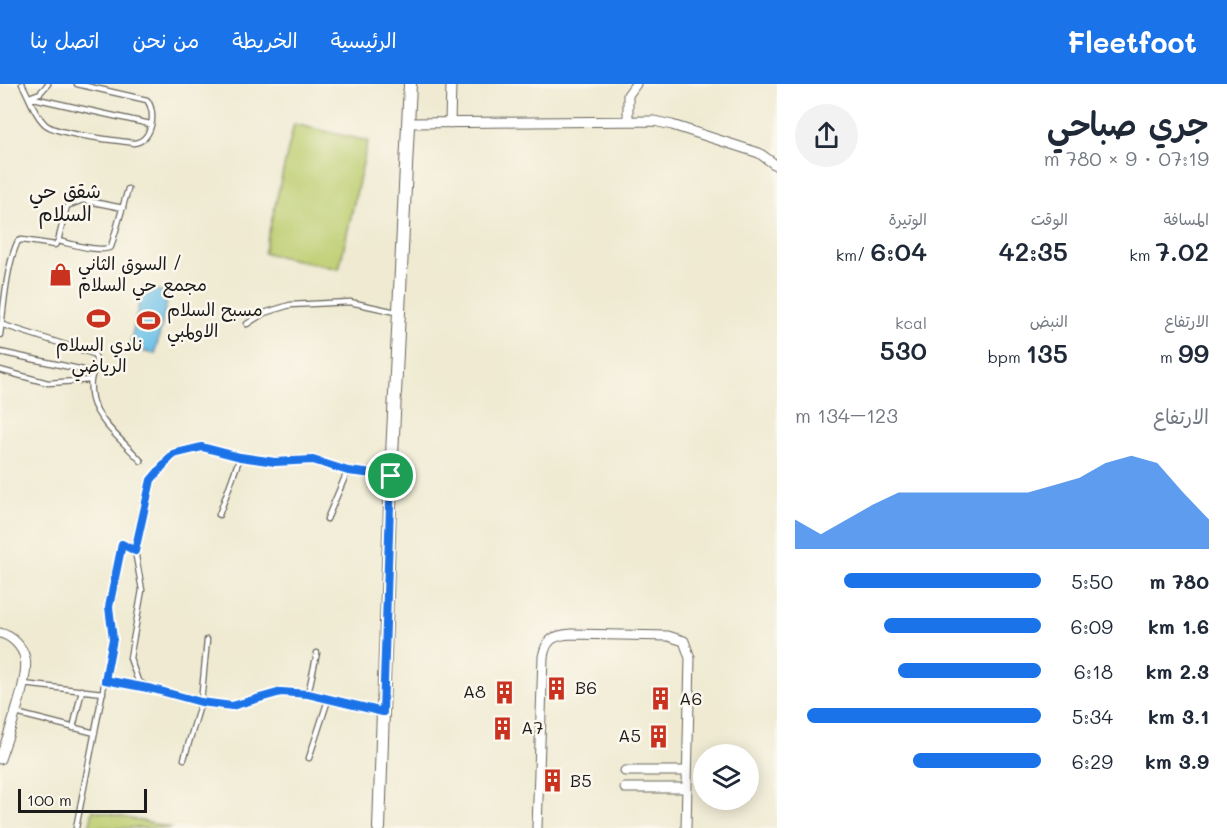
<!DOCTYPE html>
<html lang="ar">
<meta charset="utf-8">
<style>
body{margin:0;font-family:Mali,"Playpen Sans Arabic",sans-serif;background:#f2f2f3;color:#1f2937;direction:rtl;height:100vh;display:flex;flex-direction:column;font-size:22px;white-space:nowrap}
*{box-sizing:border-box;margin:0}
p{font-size:20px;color:#747a83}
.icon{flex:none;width:33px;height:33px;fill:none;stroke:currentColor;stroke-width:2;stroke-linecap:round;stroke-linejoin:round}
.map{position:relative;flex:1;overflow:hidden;direction:ltr}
.panel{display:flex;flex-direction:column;background:#fff;width:450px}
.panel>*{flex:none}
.controls{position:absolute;left:693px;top:660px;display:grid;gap:12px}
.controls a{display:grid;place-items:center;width:66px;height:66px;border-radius:50%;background:#fff;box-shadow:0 3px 15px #0003;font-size:30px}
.scale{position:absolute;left:18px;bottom:15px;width:129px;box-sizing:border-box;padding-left:6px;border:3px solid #1c1c1c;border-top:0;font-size:16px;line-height:21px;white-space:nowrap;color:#1c1c1c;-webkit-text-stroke:4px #fbf7ec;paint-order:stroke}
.pin{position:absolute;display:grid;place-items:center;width:51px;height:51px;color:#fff;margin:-26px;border:3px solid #fff;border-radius:50%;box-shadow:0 2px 6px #0007}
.round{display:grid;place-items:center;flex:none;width:63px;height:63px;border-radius:32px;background:#f2f2f3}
.summary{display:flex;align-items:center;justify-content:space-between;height:102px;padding:0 18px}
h1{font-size:33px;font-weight:600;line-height:45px}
.figures{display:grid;grid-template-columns:repeat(3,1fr);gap:9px;height:102px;padding:6px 18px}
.figures div{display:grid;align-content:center}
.figures b{font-size:26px;font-weight:600}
.figures small{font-size:16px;font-weight:400}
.figures p{font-size:16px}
.chart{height:168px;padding:12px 18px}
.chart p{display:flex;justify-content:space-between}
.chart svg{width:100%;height:108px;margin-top:6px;fill:#1a73e8;opacity:.7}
ul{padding:0 18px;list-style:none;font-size:20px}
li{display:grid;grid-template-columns:96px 72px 1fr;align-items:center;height:45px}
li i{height:15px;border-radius:8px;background:#1a73e8}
header{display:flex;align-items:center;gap:36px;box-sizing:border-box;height:84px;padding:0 30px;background:#1a73e8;color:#fff}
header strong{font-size:28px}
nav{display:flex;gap:33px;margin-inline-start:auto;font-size:21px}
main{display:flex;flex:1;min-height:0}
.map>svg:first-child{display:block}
.green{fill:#bdcd6f;stroke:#6c7446;stroke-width:1.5}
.water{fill:#6bc0e7;stroke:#446e82;stroke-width:1.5}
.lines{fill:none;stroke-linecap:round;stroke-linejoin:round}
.service-casing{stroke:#66645b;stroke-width:7}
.minor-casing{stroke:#66645b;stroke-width:11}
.tertiary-casing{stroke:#66645b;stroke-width:14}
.service{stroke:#fff;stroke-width:4.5}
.minor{stroke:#fff;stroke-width:9}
.tertiary{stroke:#fff;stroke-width:12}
.route-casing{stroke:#fff;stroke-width:12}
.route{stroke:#1a73e8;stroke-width:8}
.labels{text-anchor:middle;stroke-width:5;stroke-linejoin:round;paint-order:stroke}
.poi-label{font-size:18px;fill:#1c1c1c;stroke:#fbf7ec;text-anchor:start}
.neighbourhood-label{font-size:20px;fill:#1c1c1c;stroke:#fbf7ec}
</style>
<header>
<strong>Fleetfoot</strong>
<nav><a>الرئيسية</a><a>الخريطة</a><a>من نحن</a><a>اتصل بنا</a></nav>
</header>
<main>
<section class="panel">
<div class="summary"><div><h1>جري صباحي</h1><p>07:19 · 9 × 780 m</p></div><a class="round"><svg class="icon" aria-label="share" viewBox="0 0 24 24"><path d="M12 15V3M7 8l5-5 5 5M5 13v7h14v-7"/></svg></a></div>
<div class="figures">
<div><p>المسافة</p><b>7.02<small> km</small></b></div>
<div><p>الوقت</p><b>42:35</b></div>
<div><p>الوتيرة</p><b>6:04<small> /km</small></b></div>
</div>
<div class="figures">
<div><p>الارتفاع</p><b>99<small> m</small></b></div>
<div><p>النبض</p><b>135<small> bpm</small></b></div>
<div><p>kcal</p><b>530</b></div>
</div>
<div class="chart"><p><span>الارتفاع</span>123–134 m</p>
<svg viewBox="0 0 160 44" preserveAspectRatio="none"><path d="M0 44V32L10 38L20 32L30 26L40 21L50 21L60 21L70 21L80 21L90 21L100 18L110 15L120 9L130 6L140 9L150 21L160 32V44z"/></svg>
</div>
<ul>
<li><b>780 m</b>5:50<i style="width:80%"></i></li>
<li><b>1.6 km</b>6:09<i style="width:64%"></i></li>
<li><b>2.3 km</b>6:18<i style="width:58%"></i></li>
<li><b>3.1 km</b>5:34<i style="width:95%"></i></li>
<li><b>3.9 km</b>6:29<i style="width:52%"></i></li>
</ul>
</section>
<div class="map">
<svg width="777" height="744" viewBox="0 0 777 744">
<rect width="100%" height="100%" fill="#fbf7ec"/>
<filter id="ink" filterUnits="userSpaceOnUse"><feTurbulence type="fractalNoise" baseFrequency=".0167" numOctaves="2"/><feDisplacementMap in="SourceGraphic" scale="12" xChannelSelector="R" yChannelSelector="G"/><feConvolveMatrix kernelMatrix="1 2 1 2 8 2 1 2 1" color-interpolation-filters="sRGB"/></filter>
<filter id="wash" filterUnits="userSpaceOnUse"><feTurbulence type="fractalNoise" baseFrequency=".008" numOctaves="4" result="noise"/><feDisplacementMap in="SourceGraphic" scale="24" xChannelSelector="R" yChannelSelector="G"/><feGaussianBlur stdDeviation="1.35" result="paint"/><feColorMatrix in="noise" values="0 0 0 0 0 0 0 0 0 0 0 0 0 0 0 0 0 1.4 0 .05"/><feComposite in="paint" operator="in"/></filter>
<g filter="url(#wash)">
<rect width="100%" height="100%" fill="#efead1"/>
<path class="green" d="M294 40 368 57 339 185 264 169Z
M93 726 172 744H89Z"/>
<path class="water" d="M143 203 169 209 155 270 129 264Z"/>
</g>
<g filter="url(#ink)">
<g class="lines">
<defs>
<path id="service" d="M22 0C29 12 35 32 46 41 60 51 115 56 134 59 152 57 157 29 147 16L77 0
M29 13 150 40
M29 13 40 9 48 0
M58 157C72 160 100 169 111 163L128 105
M0 240 94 270C100 279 92 287 91 296 90 302 91 309 92 315 97 337 126 360 141 377
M247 240 264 229 290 221 350 218 396 228
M0 251C4 223 6 182 18 157L22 156 55 161 58 157 67 122 83 116 123 124
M0 268 93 288
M0 286 48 299 91 296
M219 431 240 373
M327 435 348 386
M105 596 147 604
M23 600 103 609
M308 610 317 569
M383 628 308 610 281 608 232 622 201 618 149 604 138 597 130 574 142 506 135 467 151 396 173 370 202 364 240 373 275 378 313 376 348 386 390 392
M16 629 95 649
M73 644 82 606
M309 674 328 616
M184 675 201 618 207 556
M76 744 113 555 109 523 122 460 135 467"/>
<path id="minor" d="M628 37V11L636 0
M409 39 654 37 672 41 759 69 777 82
M450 39 451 0
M0 549C12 552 22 562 25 574 30 594 7 654 0 675
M625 687H687
M625 704H687
M537 744 543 573C546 555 554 551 572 550L668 552 684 557 690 574 686 744"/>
<path id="tertiary" d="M379 744 391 392 410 0"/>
</defs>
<use href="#service" class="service-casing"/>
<use href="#minor" class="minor-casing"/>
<use href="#tertiary" class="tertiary-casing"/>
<use href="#service" class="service"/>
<use href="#minor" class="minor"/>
<use href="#tertiary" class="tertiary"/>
</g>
</g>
<g class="lines" filter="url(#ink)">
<defs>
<path id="route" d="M202 363 240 373 275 378 313 376 348 387 391 392 383 628 308 610 281 608 232 622 201 618 153 605 105 596 113 555 109 523 122 460 135 467 151 396 173 370Z"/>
</defs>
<use href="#route" class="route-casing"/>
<use href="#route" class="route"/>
</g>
<defs>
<symbol id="shop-bare" viewBox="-9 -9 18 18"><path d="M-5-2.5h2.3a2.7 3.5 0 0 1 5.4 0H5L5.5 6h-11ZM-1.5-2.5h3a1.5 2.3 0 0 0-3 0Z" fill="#c8321e" stroke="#fbf7ec" stroke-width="2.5" paint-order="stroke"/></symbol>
<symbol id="stadium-bare" viewBox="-9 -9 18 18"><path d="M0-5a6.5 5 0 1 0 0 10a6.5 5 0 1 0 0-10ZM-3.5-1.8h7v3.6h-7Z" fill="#c8321e" stroke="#fbf7ec" stroke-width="2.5" paint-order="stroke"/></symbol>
<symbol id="building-bare" viewBox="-9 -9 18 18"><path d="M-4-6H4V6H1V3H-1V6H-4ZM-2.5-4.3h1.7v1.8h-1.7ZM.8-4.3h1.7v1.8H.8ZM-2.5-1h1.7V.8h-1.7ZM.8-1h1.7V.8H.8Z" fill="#c8321e" stroke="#fbf7ec" stroke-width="2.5" paint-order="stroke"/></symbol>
</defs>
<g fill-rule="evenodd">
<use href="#shop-bare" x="44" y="174" width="33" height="33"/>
<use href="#stadium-bare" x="82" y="218" width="33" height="33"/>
<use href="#stadium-bare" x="132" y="220" width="33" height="33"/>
<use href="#building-bare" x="540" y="588" width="33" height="33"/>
<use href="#building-bare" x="488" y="592" width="33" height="33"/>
<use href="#building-bare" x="644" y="598" width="33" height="33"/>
<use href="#building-bare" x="486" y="628" width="33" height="33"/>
<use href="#building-bare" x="642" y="636" width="33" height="33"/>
<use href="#building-bare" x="536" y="680" width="33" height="33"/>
</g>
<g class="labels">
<g class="poi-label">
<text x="78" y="186">السوق الثاني /<tspan x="78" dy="21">مجمع حي السلام</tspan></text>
<text x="167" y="232">مسبح السلام<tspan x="167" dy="21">الاولمبي</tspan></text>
<text x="99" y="267" text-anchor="middle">نادي السلام<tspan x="99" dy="21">الرياضي</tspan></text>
<text x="575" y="610">B6</text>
<text x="486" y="614" text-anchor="end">A8</text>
<text x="679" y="621">A6</text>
<text x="521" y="650">A7</text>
<text x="641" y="658" text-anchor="end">A5</text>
<text x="570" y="703">B5</text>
</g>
<g class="neighbourhood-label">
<text x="65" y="114">شقق حي<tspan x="65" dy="23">السلام</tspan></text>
</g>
</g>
</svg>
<div class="controls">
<a><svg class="icon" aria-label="layers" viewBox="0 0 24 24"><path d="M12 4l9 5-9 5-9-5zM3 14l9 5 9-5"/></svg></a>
</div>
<div class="scale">100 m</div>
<div class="pin" style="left:391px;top:392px;background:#1e9e55"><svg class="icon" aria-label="arrive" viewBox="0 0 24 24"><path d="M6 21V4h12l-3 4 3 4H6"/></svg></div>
</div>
</main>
